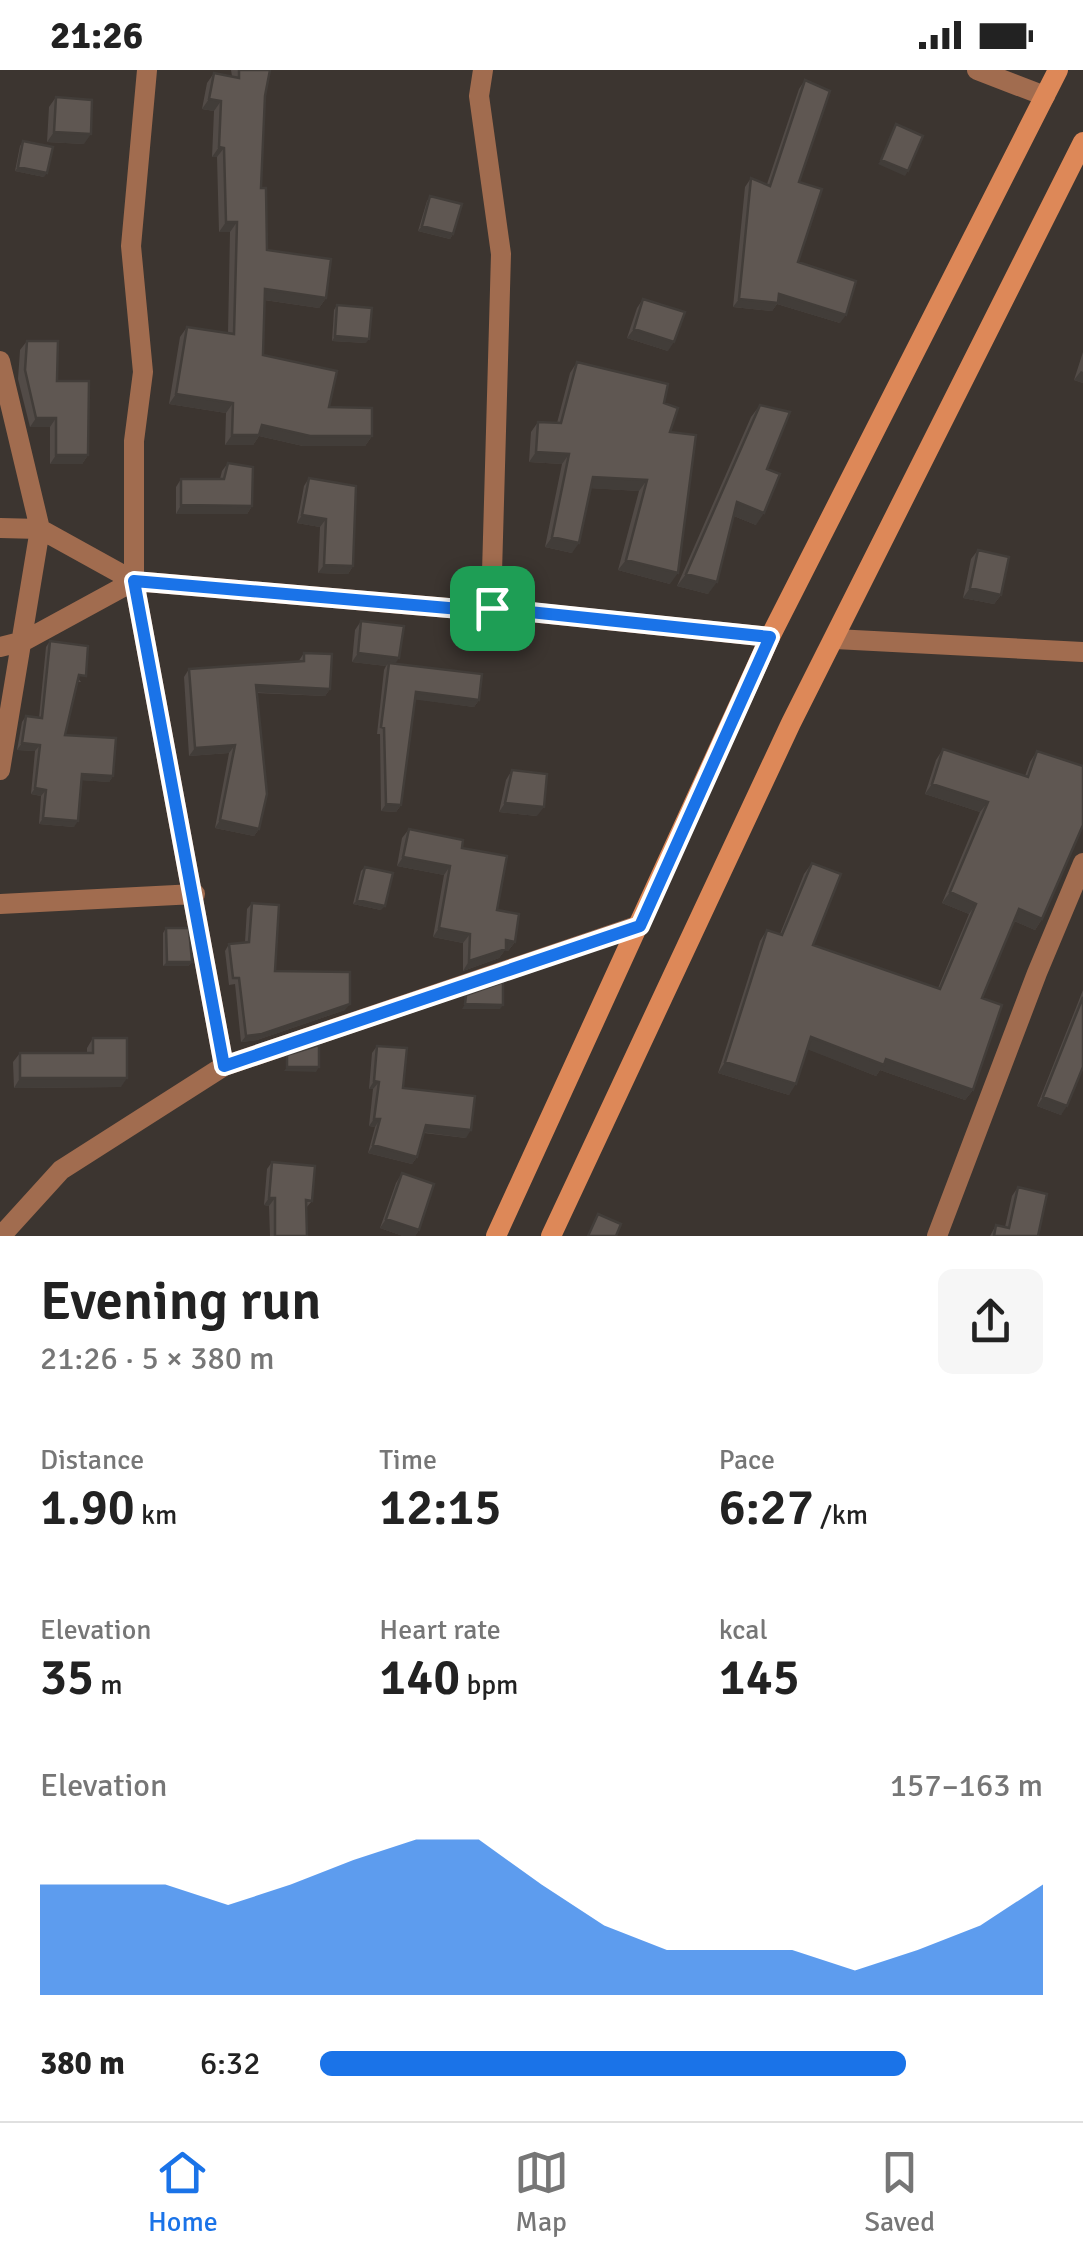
<!DOCTYPE html>
<meta charset="utf-8">
<style>
body{margin:0;font-family:Signika,sans-serif;background:#f6f6f6;color:#222;height:100vh;display:flex;flex-direction:column;font-size:38px;white-space:nowrap}
*{box-sizing:border-box;margin:0}
p{font-size:32px;color:#767676}
.icon{flex:none;width:55px;height:55px;fill:none;stroke:currentColor;stroke-width:2;stroke-linecap:round;stroke-linejoin:round}
.map{position:relative;height:1166px;overflow:hidden}
.panel{display:flex;flex-direction:column;background:#fff;flex:1}
.panel>*{flex:none}
.pin{position:absolute;display:grid;place-items:center;width:85px;height:85px;color:#fff;margin:-42px;border-radius:20px;box-shadow:0 5px 15px #0006}
.round{display:grid;place-items:center;flex:none;width:105px;height:105px;border-radius:15px;background:#f6f6f6}
.overview{display:flex;align-items:center;justify-content:space-between;height:170px;padding:0 40px}
h1{font-size:55px;font-weight:600;line-height:75px}
.metrics{display:grid;grid-template-columns:repeat(3,1fr);gap:15px;height:170px;padding:10px 40px}
.metrics div{display:grid;align-content:center}
.metrics b{font-size:50px;font-weight:600}
.metrics small{font-size:28px;font-weight:400}
.metrics p{font-size:28px}
.chart{height:280px;padding:20px 40px}
.chart p{display:flex;justify-content:space-between}
.chart svg{width:100%;height:180px;margin-top:10px;fill:#1a73e8;opacity:.7}
ul{padding:0 40px;list-style:none;font-size:32px}
li{display:grid;grid-template-columns:160px 120px 1fr;align-items:center;height:75px}
li i{height:25px;border-radius:12px;background:#1a73e8}
.status{display:flex;justify-content:space-between;align-items:center;height:70px;padding:0 50px;background:#fff;direction:ltr}
.status svg{height:28px;fill:currentColor}
.tabs{display:flex;justify-content:space-around;align-items:center;height:140px;border-top:2px solid #e0e0e0;background:#fff;font-size:28px;color:#767676}
.tabs a{display:grid;justify-items:center;gap:5px}
.tabs .on{color:#1a73e8}
.map>svg:first-child{display:block}
.lines{fill:none;stroke-linecap:round;stroke-linejoin:round}
.minor{stroke:#a16c4f;stroke-width:20}
.tertiary{stroke:#a16c4f;stroke-width:20}
.secondary{stroke:#dd8858;stroke-width:20}
.wall{fill:#524b47}
.shaded-wall{fill:#423d39}
.building{fill:#5f5752;stroke:#423d39;stroke-width:2.5}
.route-casing{stroke:#fff;stroke-width:20}
.route{stroke:#1a73e8;stroke-width:12}
</style>
<div class="status"><b>21:26</b><svg viewBox="0 0 49 12"><path d="M0 12V9h3v3zM5 12V6h3v6zM10 12V3h3v9zM15 12V0h3v12zM26 1h20v11H26zM47 4h2v5h-2z"/></svg></div>
<div class="map">
<svg width="1083" height="1166" viewBox="0 0 1083 1166">
<rect width="100%" height="100%" fill="#3c3530"/>
<g class="lines">
<path class="minor" d="M147 0 131 176 143 302 134 371V511L224 996
M483 0 479 26 501 184 491 538
M977 0 1045 26
M0 291 40 459 0 700
M0 458 40 459 134 511 460 539 491 538 770 567
M0 577 24 571 134 511
M0 834 195 824
M1 1166 61 1100 224 996 640 855
M937 1166 1037 903 1083 793"/>
<path class="tertiary" d="M835 569 1083 582"/>
<path class="secondary" d="M496 1166 770 567 1058 0
M551 1166 791 653 1083 72"/>
</g>
<path class="wall" d="M231 0H270L265 26 261 118 267 180 326 228 319 238 264 230 263 285 329 337 372 366 365 376H303L259 366 253 375H225L226 343 169 334 180 267 187 257 228 263 230 162H219L217 87H212L214 41 202 39 207 13 214 3 232 6Z
M805 10 799 112 798 192 840 253 777 234 772 241 733 237 745 117 751 108 767 114 799 19Z
M56 27 84 74 47 72 49 37Z
M23 71 44 107 15 101 20 76Z
M430 126 453 164 450 169 418 161 427 131Z
M643 229 668 281 627 268 637 238Z
M337 235 366 273 332 271 334 240Z
M27 271 57 311 88 385 82 394H50V357H30L18 309 20 280Z
M1083 282V313L1074 310Z
M577 292 664 333 670 362V514L618 500 639 421 591 418 572 483 545 477 562 394 529 392 531 362 538 352 557 353 570 303Z
M760 335 756 455 734 446 708 524 677 516 751 347Z
M228 393 252 436 247 444H176V417L181 409H220L222 401Z
M309 408 353 496 348 504 318 503 320 457 297 453 304 416Z
M978 480 1001 525 994 534 963 528 971 489Z
M361 551 395 594 479 630 474 637 415 629 401 735 396 742 381 741 380 664H377L384 600 386 596 352 592 355 560Z
M50 571 81 612H77L65 665 113 706 109 712 82 710 74 757 39 754 41 726 31 724 35 681 17 680 22 652 26 646 39 648 46 577Z
M304 583 330 619 325 626 257 623 259 759 254 766 215 758 229 683 189 686 184 607 189 599 298 592Z
M943 679 1025 706 1030 692 1037 681 1042 849 1035 860 1014 851 982 928 973 1020 965 1030 880 1000 876 1006 808 979 789 1025 718 1003 760 871 767 860 780 864 804 804 812 793 813 875 938 918 969 844 942 833 980 742 925 724 936 690Z
M512 700 537 746 499 742 506 710Z
M409 759 462 778 515 872 508 881 505 880 499 888 463 901V873L433 867 444 805 397 796 402 768Z
M365 797 381 840 353 834 361 801Z
M252 833 275 901 345 940 257 970 241 972 235 914 229 915 225 881 229 874 245 872 247 839Z
M166 858 192 892 188 896H163V863Z
M1083 920V997L1061 1045 1037 1036Z
M93 968 121 1017 14 1018 13 992 20 983H87V978Z
M377 976 403 1018 466 1068 424 1063 417 1087 412 1094 368 1083 375 1057 369 1056 373 1019H369L372 983Z
M272 1092 312 1131 306 1138 307 1166H270L269 1136 264 1135 267 1099Z
M402 1103 419 1160 415 1166H403L380 1158 396 1113Z
M1018 1117 1038 1166H990L996 1155 1005 1157 1012 1126Z"/>
<path class="shaded-wall" d="M209 29 221 31 214 41 202 39Z
M54 62 91 64 84 74 47 72Z
M219 77 224 78 217 87H212Z
M881 90 908 101 905 106 878 94Z
M18 97 47 103 44 107 15 101Z
M226 152H237L230 162H219Z
M422 156 453 164 450 169 418 161Z
M265 219 326 228 319 238 258 229Z
M779 224 846 245 840 253 777 234 772 241 733 237 739 229Z
M634 259 674 272 668 281 627 268Z
M335 266 369 269 366 273 332 271Z
M1081 301 1083 302V313L1074 310Z
M176 324 233 333 226 343 169 334Z
M36 348H56L50 357H30Z
M262 355 372 366 365 376H303L259 366 253 375H225L232 365Z
M536 382 569 384 562 394 529 392Z
M56 385H88L82 394H50Z
M593 407 647 410 639 421 586 418Z
M737 432 764 443 756 455 729 444Z
M181 435 252 436 247 444H176Z
M302 445 326 449 320 457 297 453Z
M552 467 579 473 572 483 545 477Z
M626 490 678 503 670 514 618 500Z
M324 495 353 496 348 504 318 503Z
M686 504 717 512 708 524 677 516Z
M970 518 1001 525 994 534 963 528Z
M358 583 399 588 393 597 389 593 386 596 352 592Z
M256 615 330 619 325 626 251 622Z
M416 622 479 630 474 637 411 629Z
M22 673 40 675 35 681 17 680Z
M235 675 229 683 189 686 195 678Z
M82 704 113 706 109 712 78 710Z
M932 714 988 732 980 742 925 724Z
M35 718 46 720 41 726 31 724Z
M505 733 544 737 537 746 499 742Z
M386 734 401 735 396 742 381 741Z
M43 748 78 751 74 757 39 754Z
M220 750 259 759 254 766 215 758Z
M403 787 450 796 444 805 397 796Z
M950 822 976 834 969 844 942 833Z
M357 830 385 836 381 840 353 834Z
M1019 839 1042 849 1035 860 1012 850Z
M439 858 470 864 463 873 433 867Z
M506 870 515 872 508 881 505 880 499 888 463 901 469 891Z
M167 892H192L188 896H163Z
M350 934 345 940 257 970 241 972 246 966Z
M465 934 503 935 500 939H462Z
M811 967 886 989 973 1020 965 1030 880 1000 876 1006 804 978Z
M725 992 796 1014 789 1025 718 1003Z
M287 997H319L316 1002 284 1001Z
M20 1008H127L121 1017 14 1018Z
M374 1011 379 1012 373 1019H369Z
M1043 1027 1067 1036 1061 1045 1037 1036Z
M374 1049H380L375 1057 369 1056Z
M426 1055 471 1060 466 1068 421 1062Z
M373 1075 417 1087 412 1094 368 1083Z
M269 1128H275L269 1136 264 1135Z
M386 1149 419 1160 415 1166H403L380 1158Z"/>
<path class="building" d="M239 0H270L265 26 261 118H266L267 180 331 189 326 228 265 219 263 285 337 301 329 337 372 338V366H310L262 355 259 365H232L233 333 176 324 187 257 234 264 237 152H226L224 78 219 77 221 31 209 29 214 3 239 8Z
M805 10 830 21 799 112 822 119 798 192 856 211 846 245 779 224 778 233 739 229 751 108 770 116Z
M56 27 92 30 91 64 54 62Z
M896 54 923 66 908 101 881 90Z
M23 71 53 77 47 103 18 97Z
M430 126 462 134 453 164 422 156Z
M643 229 685 242 674 272 634 259Z
M337 235 372 238 369 269 335 266Z
M27 271H58L57 311H89L88 385H56V348H36L25 300Z
M577 292 668 314 664 333 678 338 670 362 696 365 678 503 626 490 647 410 593 407 579 473 552 467 569 384 536 382 538 352 561 353Z
M760 335 790 342 767 399 780 404 764 443 737 432 717 512 686 504Z
M228 393 253 397 252 436 181 435V409H224Z
M309 408 356 416 353 496 324 495 326 449 302 445Z
M978 480 1009 487 1001 525 970 518Z
M361 551 404 556 399 588 358 583Z
M50 571 88 576 86 606 79 605 65 665 116 668 113 706 82 704 78 751 43 748 46 720 35 718 40 675 22 673 26 646 42 648Z
M304 583 332 584 330 619 256 615 267 724 259 759 220 750 235 675 195 678 189 599 304 591Z
M389 593 482 604 479 630 416 622 401 735 386 734 384 658 381 657Z
M943 679 1028 707 1037 681 1083 696V755L1042 849 1019 839 982 928 1002 935 973 1020 886 989 884 995 811 967 796 1014 725 992 767 860 782 865 812 793 841 804 813 875 940 919 976 834 950 822 988 732 932 714Z
M512 700 547 704 544 737 505 733Z
M409 759 463 770 462 778 507 786 497 840 519 844 515 872 506 870V879L469 891 470 864 439 858 450 796 403 787Z
M365 797 393 803 385 836 357 830Z
M252 833 279 835 275 901 350 902V934L262 964 246 966 239 908H233L229 874 249 872Z
M166 858H189L192 892H167Z
M503 912V935L465 934 466 925Z
M1083 927V997L1067 1036 1043 1027Z
M93 968H127V1008H20V983H93Z
M319 975V997H287V985Z
M377 976 407 978 403 1018 475 1026 471 1060 426 1055 417 1087 373 1075 380 1049H374L379 1012 374 1011Z
M272 1092 315 1096 312 1131 306 1130 307 1166H275V1128H269Z
M402 1103 434 1114 419 1160 386 1149Z
M1018 1117 1047 1124 1038 1166H994L996 1155 1009 1158Z
M598 1144 621 1154 616 1166H588Z"/>
<g class="lines">
<defs>
<path id="route" d="M134 511 460 539 492 538 770 567 640 856 224 996Z"/>
</defs>
<use href="#route" class="route-casing"/>
<use href="#route" class="route"/>
</g>
</svg>
<div class="pin" style="left:492px;top:538px;background:#1e9e55"><svg class="icon" aria-label="arrive" viewBox="0 0 24 24"><path d="M6 21V4h12l-3 4 3 4H6"/></svg></div>
</div>
<section class="panel">
<div class="overview"><div><h1>Evening run</h1><p>21:26 · 5 × 380 m</p></div><a class="round"><svg class="icon" aria-label="share" viewBox="0 0 24 24"><path d="M12 15V3M7 8l5-5 5 5M5 13v7h14v-7"/></svg></a></div>
<div class="metrics">
<div><p>Distance</p><b>1.90<small> km</small></b></div>
<div><p>Time</p><b>12:15</b></div>
<div><p>Pace</p><b>6:27<small> /km</small></b></div>
</div>
<div class="metrics">
<div><p>Elevation</p><b>35<small> m</small></b></div>
<div><p>Heart rate</p><b>140<small> bpm</small></b></div>
<div><p>kcal</p><b>145</b></div>
</div>
<div class="chart"><p><span>Elevation</span>157–163 m</p>
<svg viewBox="0 0 160 44" preserveAspectRatio="none"><path d="M0 44V17L10 17L20 17L30 22L40 17L50 11L60 6L70 6L80 17L90 27L100 33L110 33L120 33L130 38L140 33L150 27L160 17V44z"/></svg>
</div>
<ul>
<li><b>380 m</b>6:32<i style="width:81%"></i></li>
</ul>
</section>
<nav class="tabs">
<a class="on"><svg class="icon" aria-label="home" viewBox="0 0 24 24"><path d="M3 11l9-7 9 7M6 9v11h12V9"/></svg>Home</a>
<a><svg class="icon" aria-label="map" viewBox="0 0 24 24"><path d="M3 6l6-2 6 2 6-2v14l-6 2-6-2-6 2zM9 4v14M15 6v14"/></svg>Map</a>
<a><svg class="icon" aria-label="saved" viewBox="0 0 24 24"><path d="M7 4h10v16l-5-4-5 4z"/></svg>Saved</a>
</nav>
